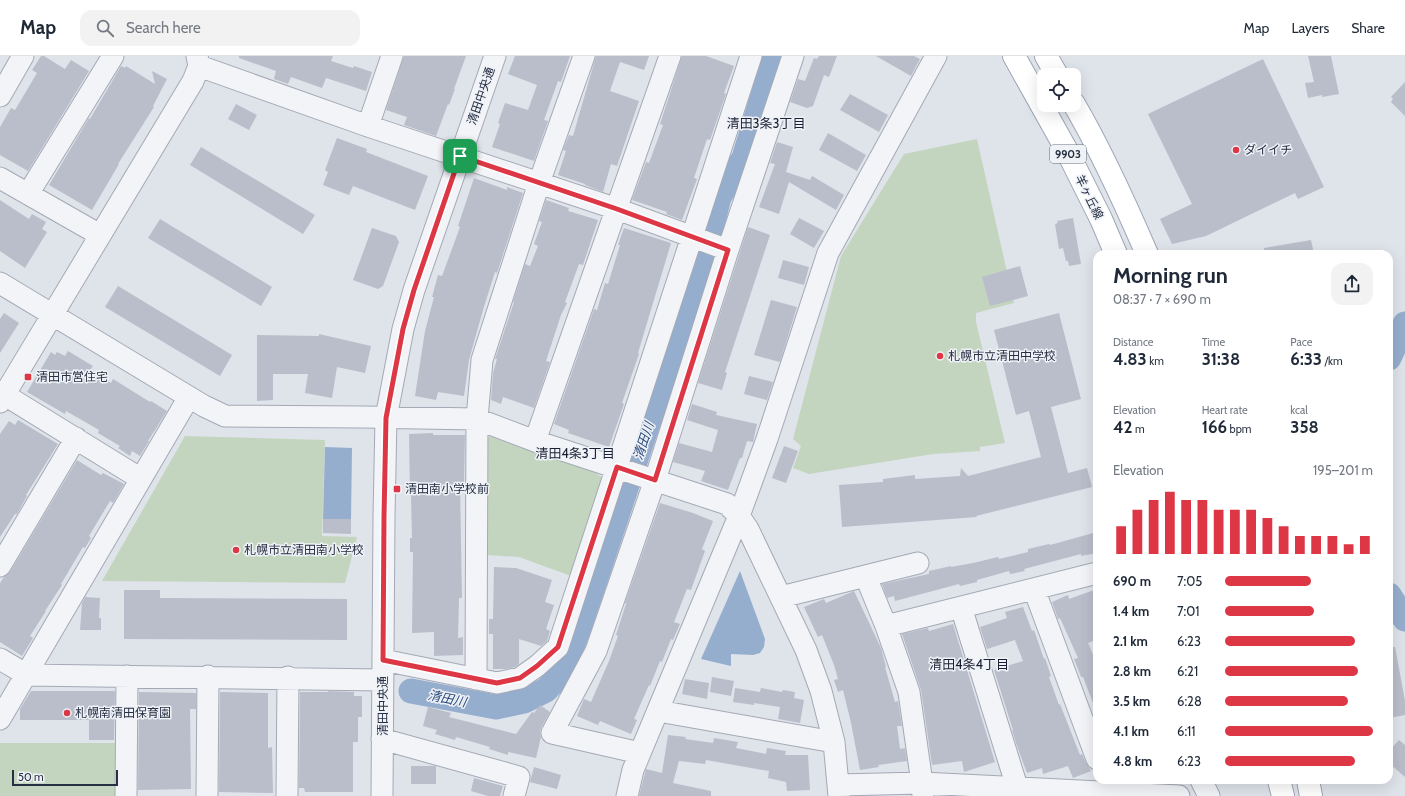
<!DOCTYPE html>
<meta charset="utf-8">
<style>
body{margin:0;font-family:Cabin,"Noto Sans JP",sans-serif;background:#f2f2f3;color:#1f2937;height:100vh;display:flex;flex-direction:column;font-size:15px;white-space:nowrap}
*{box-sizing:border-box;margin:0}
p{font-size:13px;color:#747a83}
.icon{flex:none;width:22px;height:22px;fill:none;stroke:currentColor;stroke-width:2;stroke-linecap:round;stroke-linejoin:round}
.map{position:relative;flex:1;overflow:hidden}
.sheet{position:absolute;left:1093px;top:194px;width:300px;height:534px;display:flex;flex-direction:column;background:#fff;border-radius:12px;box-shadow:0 4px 16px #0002}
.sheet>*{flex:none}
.buttons{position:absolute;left:1037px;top:12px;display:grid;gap:8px}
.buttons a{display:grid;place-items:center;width:44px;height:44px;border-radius:8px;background:#fff;box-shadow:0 4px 16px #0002;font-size:20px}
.scale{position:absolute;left:12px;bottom:10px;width:106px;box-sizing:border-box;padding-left:4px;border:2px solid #262f43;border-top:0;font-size:11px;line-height:14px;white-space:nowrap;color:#262f43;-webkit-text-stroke:3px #eff2f7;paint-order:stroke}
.pin{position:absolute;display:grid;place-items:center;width:34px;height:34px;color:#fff;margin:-17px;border-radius:8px;box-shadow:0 2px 6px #0006}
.round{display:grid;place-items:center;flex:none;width:42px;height:42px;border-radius:12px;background:#f2f2f3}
.head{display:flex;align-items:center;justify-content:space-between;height:68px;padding:0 20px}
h1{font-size:22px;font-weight:700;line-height:30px}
.stats{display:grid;grid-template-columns:repeat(3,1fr);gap:6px;height:68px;padding:4px 20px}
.stats div{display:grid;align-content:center}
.stats b{font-size:17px;font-weight:700}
.stats small{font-size:11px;font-weight:400}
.stats p{font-size:11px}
.chart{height:112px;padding:8px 20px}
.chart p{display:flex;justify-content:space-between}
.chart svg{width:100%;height:72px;margin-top:4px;stroke:#dd3746;stroke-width:6}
ul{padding:0 20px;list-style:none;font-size:13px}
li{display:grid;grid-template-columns:64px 48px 1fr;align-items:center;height:30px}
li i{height:10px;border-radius:5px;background:#dd3746}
header{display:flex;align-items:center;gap:24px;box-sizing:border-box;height:56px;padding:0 20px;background:#fff;border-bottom:1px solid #e0e1e3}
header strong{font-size:19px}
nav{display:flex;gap:22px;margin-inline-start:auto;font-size:14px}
.search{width:280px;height:36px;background:#f2f2f3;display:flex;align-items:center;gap:10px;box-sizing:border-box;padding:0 14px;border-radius:12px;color:#747a83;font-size:15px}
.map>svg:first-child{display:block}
.green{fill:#c4d5bf}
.water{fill:#96aece}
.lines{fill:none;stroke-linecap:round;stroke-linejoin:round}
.river{stroke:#96aece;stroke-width:25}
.building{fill:#b9beca}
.minor-casing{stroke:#a4a9b5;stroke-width:23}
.major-casing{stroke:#9da6b7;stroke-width:24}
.minor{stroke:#f2f4f8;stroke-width:21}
.major{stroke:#fff;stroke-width:22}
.route-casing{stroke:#fff;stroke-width:8}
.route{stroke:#dd3746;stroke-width:5}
.poi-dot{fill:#dd3746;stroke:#eff2f7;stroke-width:1.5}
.labels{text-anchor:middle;stroke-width:3;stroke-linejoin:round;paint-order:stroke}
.shield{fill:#eff2f7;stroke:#626a79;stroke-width:1}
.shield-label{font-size:11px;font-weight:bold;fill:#262f43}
.street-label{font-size:12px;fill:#262f43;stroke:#eff2f7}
.poi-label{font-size:12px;fill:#262f43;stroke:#eff2f7;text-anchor:start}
.neighbourhood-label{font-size:13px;fill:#192034;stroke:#eff2f7}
.water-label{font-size:13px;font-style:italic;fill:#2c4b7c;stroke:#eff2f7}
</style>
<header>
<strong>Map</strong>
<div class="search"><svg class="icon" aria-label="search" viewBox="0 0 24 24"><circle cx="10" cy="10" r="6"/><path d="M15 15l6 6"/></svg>Search here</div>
<nav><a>Map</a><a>Layers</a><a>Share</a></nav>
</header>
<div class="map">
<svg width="1405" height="740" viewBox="0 0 1405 740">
<rect width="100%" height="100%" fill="#dfe3ea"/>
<path class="green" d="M977 83 1014 247 976 257V266L1005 387 980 391V395L933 398 809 418 793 412 801 390 793 383 841 200 904 98Z
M185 380 325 384 322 480 357 481 345 527 102 525Z
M490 380 590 413 603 422 571 520 519 501 486 499V384Z
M0 687H116V740H0Z"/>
<path class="water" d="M325 391 352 392 351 463H323Z
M740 515 765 583 764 591 760 597 753 599 731 598V610L701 603Z"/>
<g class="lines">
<path class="river" d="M1389 302 1405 268
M1389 539 1405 563
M411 635 496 651 524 645 546 634 562 617 579 572 645 376 699 223 719 141 744 102 775 0"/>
</g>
<path class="building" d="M41 0H44L65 13 71 4 89 15 28 115 0 99V71L11 52 15 54 37 17 32 14Z
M239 0H333L331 5 353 12 354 10 372 16 366 35 326 22 322 32 291 21 288 28 274 23 276 15 239 2Z
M404 0H466L454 33H455L449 49 448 48 436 80 404 69 407 61 386 54Z
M515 0H570L561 26 558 25 544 64 548 65 534 105 492 91 500 68 498 67 505 47 528 54 537 29 508 18Z
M596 0H649L644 14 620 6 610 35 639 45 617 110 611 108 603 136 585 129V128L558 119 566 95 563 94 569 79 573 80Z
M682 0H706L734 10 724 37 726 38 710 84 707 83 694 122 697 123 682 164 666 158 667 156 632 144 646 106 649 107 663 69 660 68Z
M819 0H837L829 21 824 19 813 50 807 52 790 46 798 23 805 25 814 2 817 3Z
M876 0H914L920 3 911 20Z
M1308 0H1331L1339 38 1322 41V39L1308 42 1305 27 1314 26Z
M1263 3 1324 131 1298 143 1295 137 1206 180 1172 188 1160 163 1192 148 1148 58Z
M121 10 125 12 126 10 155 28 152 15 167 23 153 50 154 51 118 108H119L92 154 49 129 89 62 90 63Z
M1405 26V60L1391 46 1393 43 1391 41Z
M850 38 888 59 879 76 840 54Z
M236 48 257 59 249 74 228 63Z
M828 77 866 99 857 115 819 94Z
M337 82 367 93 366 96 428 120 415 154 353 130 349 139 323 129 328 116 325 114Z
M777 86 793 91 786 116 810 124 812 120 844 139 836 154 789 126 779 158 759 151 775 108 770 107Z
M201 91 315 159 303 178 190 109Z
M474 122 507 134V131L523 137 497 217 495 216 483 254 469 304 464 340 438 336 436 344 415 340 425 275 434 241H432L438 219 442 220 460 171 458 170Z
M0 144 29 163 32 158 46 166 42 173 47 176 25 212 0 195Z
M546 144 569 152 568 155 598 164 583 209 579 208 565 246 567 247 561 259 546 305 550 306 534 352 503 341 501 348 491 344 493 317 497 303H495L514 246H513L525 208 530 210 538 190 534 188 542 166 539 165Z
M799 162 824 175 814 192 790 178Z
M1073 162 1081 208 1069 210 1068 205H1066L1063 192 1059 193 1055 168 1058 167 1057 165Z
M160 163 272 231 261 250 148 182Z
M748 171 770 179 725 316 727 317 722 334 698 327Z
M372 172 396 180 399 186 383 230 378 233 353 224Z
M624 172 671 187 638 297 639 298 622 347 624 348 609 391 568 377 569 374 554 368 594 253 597 254 605 227 608 228 620 189H618Z
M1311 184 1314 198H1265L1264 192Z
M783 204 809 211 804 229 778 222Z
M1020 210 1028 240 990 250 982 221Z
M118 230 232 299 220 320 105 251Z
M771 244 797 251 780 306 754 299Z
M4 257 19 267 0 297V263Z
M1059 257 1081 343 1051 351 1068 417 1087 412 1092 431 976 460 977 461 842 471 839 429 883 426V423L915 419V423L960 420 961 412 968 420 1041 401 1029 355 1016 359 994 274Z
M319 278 371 290 365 317 337 311 332 342 305 337 308 318H273V344L257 345V279L319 280Z
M68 295 93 310 90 314 111 327 113 323 150 346 151 345 167 355 148 385H149L140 400 132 395 130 400 118 392 120 390 98 377 99 374 66 355 65 358 27 336 51 296 55 299 57 296 65 300Z
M749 320 773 326 767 344 744 338Z
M692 348 717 356 716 359 757 368 753 386 747 385 742 402H740L728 434 701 425 705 415 673 406 679 387 712 396 718 374 687 364Z
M18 364 58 388 26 439 27 440 17 458H15L0 481V378L9 365 15 369Z
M433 377V379H465L464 427H460L462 542H459L458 582 463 581V599L434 600V576L412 577 413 496H410V482H412L411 440H410L409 378Z
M784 390 798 395 786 427 772 422Z
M77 404 101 419 103 417 124 428 113 447 110 445 89 480 91 482 85 492 83 491 61 528 62 529 45 555H46L30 580 33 582 22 600 0 586V527L4 521 10 516Z
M660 447 693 457 713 465 702 493 705 495 691 534 687 533 674 566 680 568 673 584 671 583 662 606 660 605 650 630 649 629 634 663 637 664 631 678 600 665 598 669 577 660 584 643 591 646 609 605 618 580 616 579 626 548 625 547Z
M323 463H351V478L323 477Z
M1097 476V497L1081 500V498L1024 513 1025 515 1010 518 1009 515 977 524V526L960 530 959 528 895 545 894 540 887 542 882 528 929 518V515L951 510V511L973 507 998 501 999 503 1028 496V493L1049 488 1050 489Z
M494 511 516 512 552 524 545 546 554 549 546 573 550 575 547 585 541 590 519 583V608L515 611 506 613H493V578H489V563H493Z
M1097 533V583L1088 587 1097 608 1096 655 1083 621H1081L1074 603 1078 602 1060 562 1058 563 1052 546 1068 539 1069 543Z
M124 534H160V542L347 543V584L124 583Z
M854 535 881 592 886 611H885L895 646 898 645 902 670H897L900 693 905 692 907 705 878 709 879 711 860 714 851 667 843 634 838 636 834 624 838 623 834 609 822 579 818 581 804 551 824 543 826 547Z
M85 541 100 542 99 562H101V574H80L82 547Z
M1023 551 1032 575 1034 574 1044 603 1045 602 1051 620 1049 621 1059 649 1060 648 1080 699 1082 698 1086 707 1091 715 1073 722 1068 710 1043 718 1042 712 1027 717 1017 690 1012 674H1013L994 614 1023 605 1015 584 987 593 980 571 1007 562 1005 556Z
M953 568 995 706 964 716 962 705 932 709 921 634 902 578 928 572 929 575Z
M1389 591H1395L1405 645V659L1389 662Z
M712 621 734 625 731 640 710 636Z
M685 623 709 627 707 643 682 638Z
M735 632 760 636 761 632 782 636 783 634 795 636 794 642 804 644 800 667 778 663 780 651 754 647V649L733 646Z
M31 635H114L115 636 114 684H89V664H20V653Z
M328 635 354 636V640H362V661H358V686H353V736H305L304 732H299L300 636H328Z
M139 636 196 637V653H190L191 733 138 734Z
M220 636 268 637V692L272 691 273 737 219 736Z
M540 649 550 656 541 672 540 676 541 681 536 702 508 696V699L489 693 490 691 456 681 455 684 435 678 437 674 423 670 428 651 451 657 449 661 516 678 532 656 534 657Z
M668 679 686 681 685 683 713 687 714 682 738 686 736 692 766 698 767 692 786 695 785 699H808L810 734 787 735 786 726 768 722 769 715 706 704 705 708 679 705 673 727 711 735V740H639L646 713 662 717Z
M1399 684 1405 689V721L1389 707V695Z
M411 710H436V728H411Z
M534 711 561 719 557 733 530 726Z
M474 722 503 730 500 740H488L471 735Z"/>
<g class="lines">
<defs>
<path id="minor" d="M199 10 368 70 617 153 728 194
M0 40 23 0
M368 70 392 0
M0 122 100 179
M28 138 113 0
M0 227 204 350 225 360 363 361 477 363 535 385 727 448 739 460 748 473 806 594 821 635 834 686 839 740
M0 336 141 423
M0 346 193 25 199 10 197 0
M535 385 670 0
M0 510 76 382
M866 521 886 570 909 636 922 727 923 740
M1034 533 1097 703
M781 541 918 507
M961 551 1017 731
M886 570 1097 517
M0 603 27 619 383 624
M383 604 497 627 520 622 537 610 558 591 751 0
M476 623 477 363 482 304 539 127 584 0
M658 655 834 686
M0 663 189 341
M382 683 519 721 514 740
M640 697 552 677 596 595 655 424 728 194 793 0
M1201 724 1209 740
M839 729 922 727 1179 740
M126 740 127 620
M207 740 208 620
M287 740 288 621
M382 740 384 461 386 362 403 273 414 234 495 0
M627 740 633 714 739 460 767 383 828 197 936 0"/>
<path id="major" d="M1014 0 1066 93 1101 163 1116 198
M1046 0 1057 19
M1074 48C1102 96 1125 147 1147 198
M1279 724 1283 740
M1308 724 1311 740"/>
</defs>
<use href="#minor" class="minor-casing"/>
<use href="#major" class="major-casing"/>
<use href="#minor" class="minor"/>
<use href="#major" class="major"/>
</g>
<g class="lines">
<defs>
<path id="route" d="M460 100 617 153 728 194 655 424 617 411 558 591 537 610 520 622 497 627 383 604 384 461 386 362 403 273 414 234Z"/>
</defs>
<use href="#route" class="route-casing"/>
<use href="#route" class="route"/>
</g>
<g class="poi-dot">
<circle cx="1236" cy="94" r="4"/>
<circle cx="940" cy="300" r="4"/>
<rect x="24" y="317" width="8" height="8" rx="2"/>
<rect x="393" y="429" width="8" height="8" rx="2"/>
<circle cx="236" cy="494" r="4"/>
<circle cx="67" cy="657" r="4"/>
</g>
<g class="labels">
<rect class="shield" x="1050" y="89" width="36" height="18" rx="3"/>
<g class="shield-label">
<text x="1068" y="102">9903</text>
</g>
<g class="street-label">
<text transform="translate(481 40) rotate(-71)" y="4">清田中央通</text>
<text transform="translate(1089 141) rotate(64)" y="4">羊ヶ丘線</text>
<text transform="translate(383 650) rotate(-90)" y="4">清田中央通</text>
</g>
<g class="poi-label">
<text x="1244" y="98">ダイイチ</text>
<text x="948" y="304">札幌市立清田中学校</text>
<text x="36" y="325">清田市営住宅</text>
<text x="405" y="437">清田南小学校前</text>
<text x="244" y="498">札幌市立清田南小学校</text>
<text x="75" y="661">札幌南清田保育園</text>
</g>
<g class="neighbourhood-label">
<text x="766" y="72">清田3条3丁目</text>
<text x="575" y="402">清田4条3丁目</text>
<text x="969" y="613">清田4条4丁目</text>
</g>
<g class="water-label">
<text transform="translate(643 385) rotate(-71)" y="5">清田川</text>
<text transform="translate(447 642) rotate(11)" y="5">清田川</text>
</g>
</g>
</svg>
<div class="buttons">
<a><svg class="icon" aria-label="locate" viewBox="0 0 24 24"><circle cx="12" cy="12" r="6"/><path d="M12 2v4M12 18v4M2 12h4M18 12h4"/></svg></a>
</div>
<div class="scale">50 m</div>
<div class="pin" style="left:460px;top:100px;background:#1e9e55"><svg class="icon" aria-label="arrive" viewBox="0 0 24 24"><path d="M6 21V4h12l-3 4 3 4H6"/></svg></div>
<section class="sheet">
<div class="head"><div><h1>Morning run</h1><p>08:37 · 7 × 690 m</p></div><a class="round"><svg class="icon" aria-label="share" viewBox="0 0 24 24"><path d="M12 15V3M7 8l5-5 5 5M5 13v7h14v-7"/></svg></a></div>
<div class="stats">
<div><p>Distance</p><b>4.83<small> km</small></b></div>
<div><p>Time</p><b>31:38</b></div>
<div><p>Pace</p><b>6:33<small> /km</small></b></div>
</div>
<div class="stats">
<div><p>Elevation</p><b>42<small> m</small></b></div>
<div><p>Heart rate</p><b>166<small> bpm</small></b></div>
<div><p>kcal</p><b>358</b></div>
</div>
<div class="chart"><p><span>Elevation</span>195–201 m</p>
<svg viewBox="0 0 160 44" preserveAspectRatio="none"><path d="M5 44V27M15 44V17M25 44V11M35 44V6M45 44V11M55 44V11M65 44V17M75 44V17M85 44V17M95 44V22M105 44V27M115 44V33M125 44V33M135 44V33M145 44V38M155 44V33"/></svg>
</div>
<ul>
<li><b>690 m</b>7:05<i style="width:58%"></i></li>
<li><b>1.4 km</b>7:01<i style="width:60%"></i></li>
<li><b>2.1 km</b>6:23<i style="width:88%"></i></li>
<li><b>2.8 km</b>6:21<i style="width:90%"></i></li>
<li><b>3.5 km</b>6:28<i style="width:83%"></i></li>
<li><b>4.1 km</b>6:11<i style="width:100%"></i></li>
<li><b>4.8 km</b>6:23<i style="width:88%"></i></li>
</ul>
</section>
</div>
